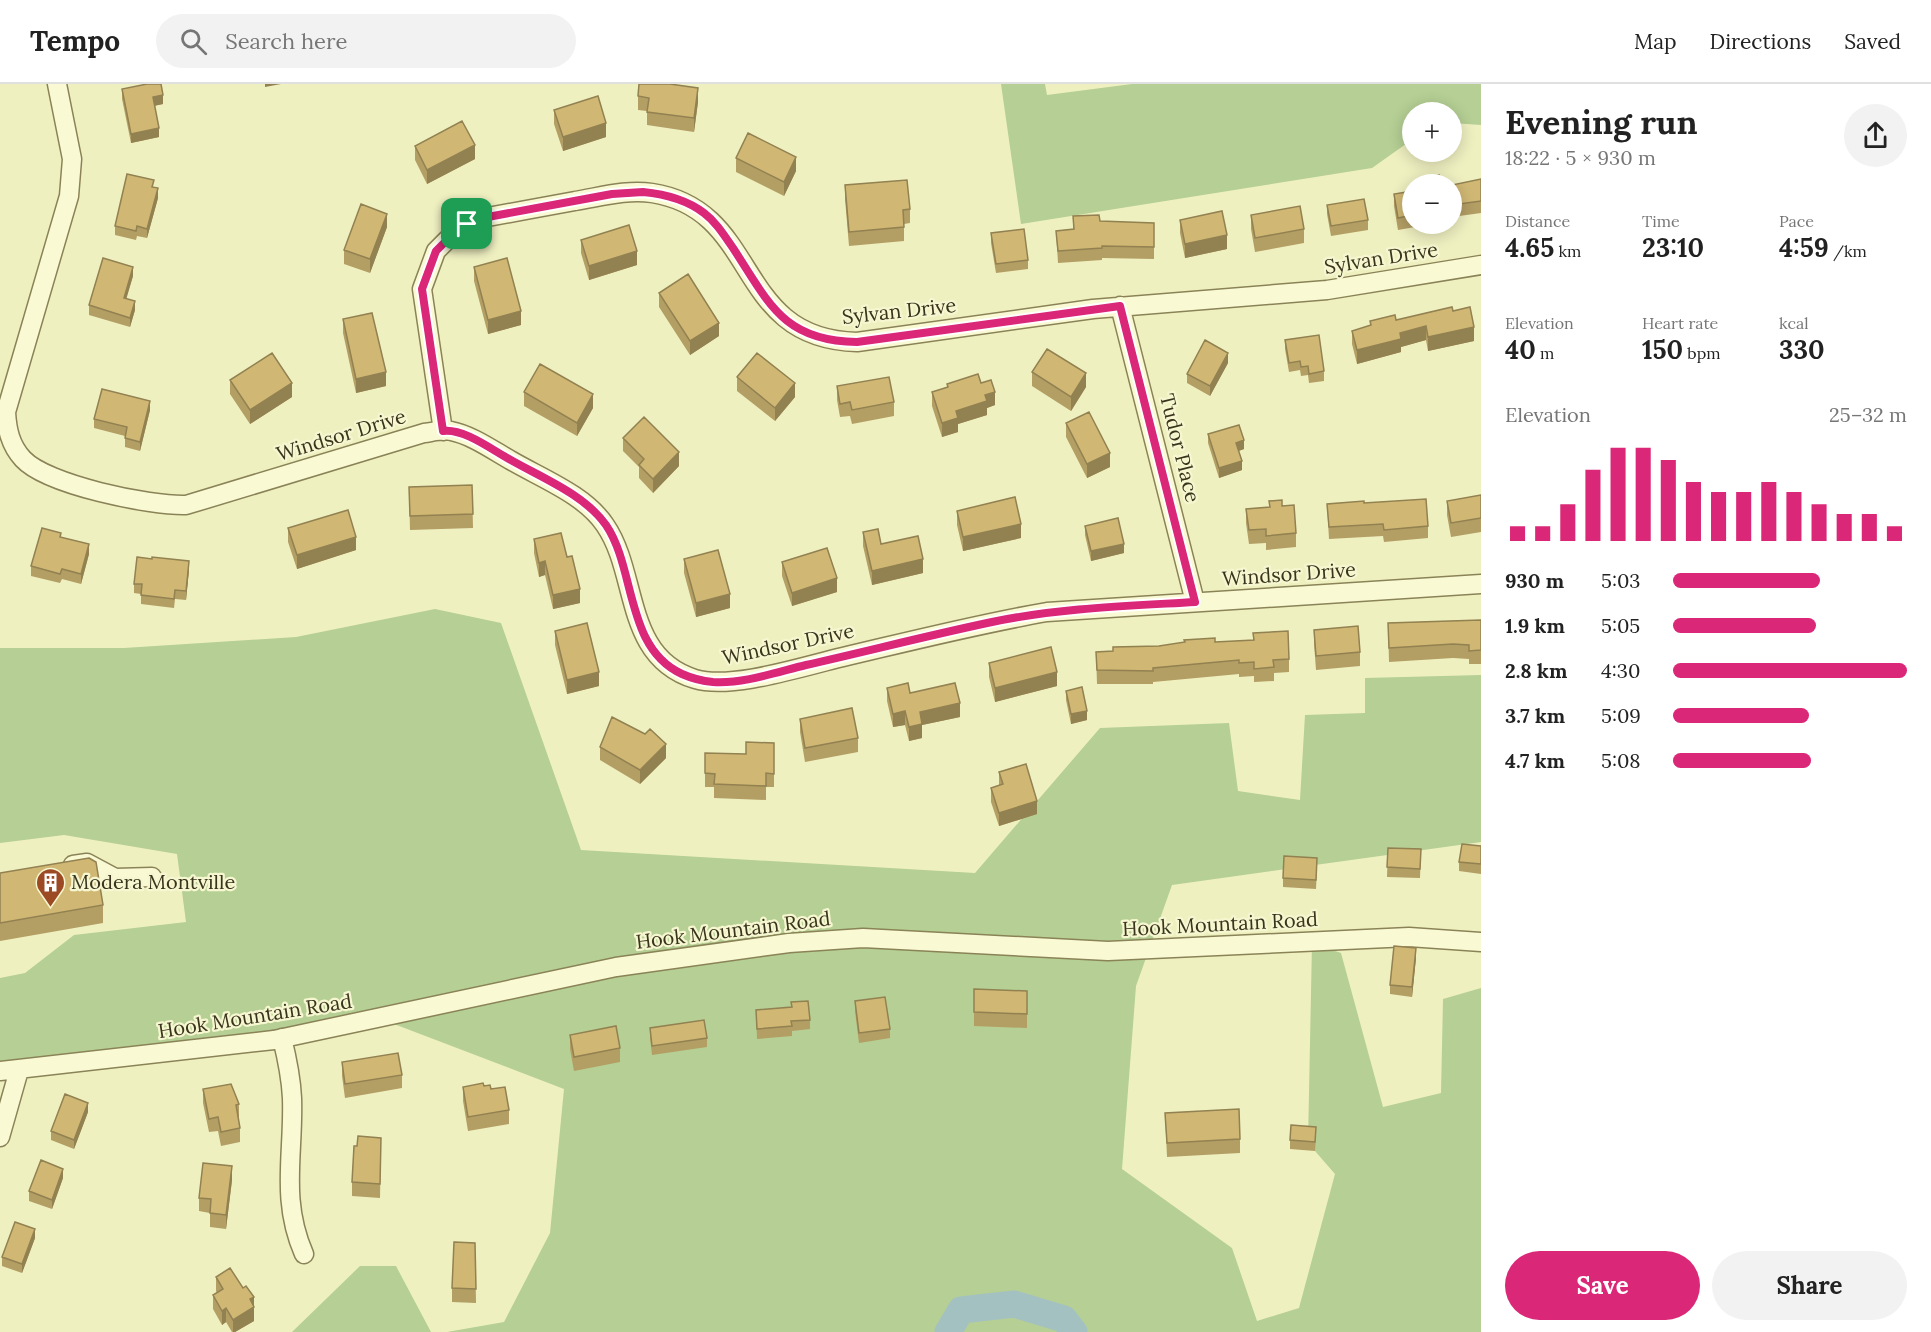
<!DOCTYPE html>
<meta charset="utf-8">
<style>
body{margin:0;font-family:Lora,serif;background:#f2f2f2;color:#222;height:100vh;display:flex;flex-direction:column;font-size:22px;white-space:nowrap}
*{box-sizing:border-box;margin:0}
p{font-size:20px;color:#767676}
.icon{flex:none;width:33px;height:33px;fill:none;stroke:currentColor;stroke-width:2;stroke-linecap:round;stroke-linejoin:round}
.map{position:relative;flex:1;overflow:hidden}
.side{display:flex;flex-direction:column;background:#fff;width:450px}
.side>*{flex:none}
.fabs{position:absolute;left:1402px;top:18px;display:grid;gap:12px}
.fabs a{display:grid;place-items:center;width:60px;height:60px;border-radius:50%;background:#fff;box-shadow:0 3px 15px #0003;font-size:30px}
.pin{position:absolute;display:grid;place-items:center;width:51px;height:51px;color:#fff;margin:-26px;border-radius:12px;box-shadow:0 3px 9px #0006}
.round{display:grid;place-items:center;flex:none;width:63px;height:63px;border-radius:32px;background:#f2f2f2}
.summary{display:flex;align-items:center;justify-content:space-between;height:102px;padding:0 24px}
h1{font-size:33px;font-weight:800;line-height:45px}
.stats{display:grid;grid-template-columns:repeat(3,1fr);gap:9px;height:102px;padding:6px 24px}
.stats div{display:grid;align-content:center}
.stats b{font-size:26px;font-weight:800}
.stats small{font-size:16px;font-weight:400}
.stats p{font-size:16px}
.chart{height:168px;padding:12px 24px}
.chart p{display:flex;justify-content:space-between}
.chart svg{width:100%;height:108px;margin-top:6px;stroke:#db2777;stroke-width:6}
.primary-button{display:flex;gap:12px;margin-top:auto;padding:12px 24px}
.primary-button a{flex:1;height:69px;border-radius:36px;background:#db2777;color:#fff;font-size:24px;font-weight:800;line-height:69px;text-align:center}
.primary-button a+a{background:#f2f2f2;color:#222}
ul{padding:0 24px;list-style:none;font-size:20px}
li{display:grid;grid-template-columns:96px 72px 1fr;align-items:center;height:45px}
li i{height:15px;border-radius:8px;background:#db2777}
header{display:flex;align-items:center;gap:36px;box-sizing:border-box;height:84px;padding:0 30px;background:#fff;border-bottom:2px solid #e0e0e0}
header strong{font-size:28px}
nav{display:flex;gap:33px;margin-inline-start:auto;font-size:21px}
.search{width:420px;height:54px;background:#f2f2f2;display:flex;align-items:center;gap:15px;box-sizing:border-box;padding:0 21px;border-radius:33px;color:#767676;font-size:22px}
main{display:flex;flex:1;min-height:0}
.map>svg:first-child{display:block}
.green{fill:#b5cf94}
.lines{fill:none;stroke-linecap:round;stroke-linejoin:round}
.river{stroke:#a4c1c2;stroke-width:27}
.minor-casing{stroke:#8a8357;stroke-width:21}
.minor{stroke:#f9fad4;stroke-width:18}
.wall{fill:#b39e64}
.shaded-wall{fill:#928151}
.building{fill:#d0b874;stroke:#928151;stroke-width:1.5}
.route-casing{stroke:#fff;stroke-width:12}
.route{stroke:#db2777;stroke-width:8}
.labels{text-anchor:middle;stroke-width:4.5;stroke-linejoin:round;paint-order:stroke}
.street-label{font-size:20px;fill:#39341c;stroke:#f6f7d0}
.poi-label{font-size:20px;fill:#39341c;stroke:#f6f7d0;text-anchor:start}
</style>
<header>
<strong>Tempo</strong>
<div class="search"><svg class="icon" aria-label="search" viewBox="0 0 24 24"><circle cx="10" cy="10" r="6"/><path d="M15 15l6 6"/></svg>Search here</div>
<nav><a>Map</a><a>Directions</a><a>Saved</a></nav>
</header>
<main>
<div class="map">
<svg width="1481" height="1248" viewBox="0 0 1481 1248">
<rect width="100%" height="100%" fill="#eff0c0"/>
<path class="green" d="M1001 0H1045L1047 11 1132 0H1481V41L1452 39V28H1413V55L1372 84 1021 140Z
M435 525 501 539 581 766 975 789 1100 644 1229 639 1238 707 1300 716 1305 631 1365 629V594L1481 591V758L1172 801 1136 902 1122 1085 1232 1164 1257 1237 1299 1224 1335 1090 1308 1059 1312 859 1341 869 1383 1023 1441 1009 1443 915 1481 904V1248H447L504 1238 550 1149 564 1005 373 932 147 975 0 987V894L25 889 74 851 186 838 177 770 64 751 0 759V564H124L296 553Z
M360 1182H396L431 1248H292Z"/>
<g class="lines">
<path class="river" d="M948 1248 961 1226 1014 1220 1064 1235 1074 1248"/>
<defs>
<path id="minor" d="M57 0 72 75 69 112 6 328C7 345 10 361 23 375 47 401 150 422 186 421L424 349C432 348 444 345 451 347 472 351 494 367 512 377 543 395 585 411 605 441 639 490 623 573 695 595 732 606 804 582 843 573 911 557 978 540 1047 528L1481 500
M1120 222 1195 518
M443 347 422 205 436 167 458 145 477 135C510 129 542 123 575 117 600 113 627 105 652 109 762 126 732 255 857 258L1093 225 1327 206 1481 181
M73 781 87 779 115 794 152 793
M282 954C287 974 291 993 292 1014 294 1070 280 1115 304 1170
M0 987 274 956 616 883 789 859 863 854 1108 867 1409 853 1481 858
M0 1053 19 986"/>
</defs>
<use href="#minor" class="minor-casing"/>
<use href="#minor" class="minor"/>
</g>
<path class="wall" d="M122 5 163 20 154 22 159 53 131 59 122 15Z
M638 12 698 18 694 48 647 41V27L638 26Z
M554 26 606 53 563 67 554 40Z
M415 62 475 75 427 100 415 76Z
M736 74 796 87 784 112 736 88Z
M1481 95V129L1452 133V101Z
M845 101 910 125V139L904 140V157L849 162 845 115Z
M154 103 158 114 147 154 137 152 136 156 115 151V142Z
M1413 107V140H1432L1398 146 1394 122V110Z
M1327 121 1368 136V146L1331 152 1327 130Z
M1251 131 1304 145V159L1255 168 1251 145Z
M1073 132 1100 137 1154 139V175L1102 174V176L1058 179 1056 147 1073 145Z
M1180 136 1227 165 1185 174 1180 149Z
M387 143 370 189 344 180V166Z
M991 149 1028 176V185L996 189 991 159Z
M581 156 637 181 589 196 581 169Z
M474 183 521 241 488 250 474 197Z
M133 192 126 214 135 226 130 243 89 231V221Z
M659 209 719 252 690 271 659 223Z
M1453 227 1474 257 1428 267 1426 256 1401 263V268L1357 280 1352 260V247L1370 242V237L1396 236Z
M343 235 386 302 356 309 343 249Z
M1285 256 1324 287V297L1309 299 1308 291 1301 292 1300 286 1289 288 1285 265Z
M1228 279 1210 312 1187 299V290Z
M1032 288 1086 303 1071 327 1032 302Z
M737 293 795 313 775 337 737 307Z
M230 296 292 313 250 340 230 310Z
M981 299 995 321 987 324V331L958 340V348L942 353 932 322V308L947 303V300Z
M837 302 894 318V332L852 340 850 332 840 333 837 316Z
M524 308 593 324 577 352 524 322Z
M150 326 140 367 125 363V352L94 344V335Z
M1066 339 1110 383 1087 394 1066 353Z
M1208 350 1244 365 1238 367 1242 386 1219 394 1208 359Z
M623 354 679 382 653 409 639 394V383L623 367Z
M472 401 473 444 410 446 409 403Z
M1481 411V448L1451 453 1447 431V417Z
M1364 419 1428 442V454L1384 458 1383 452 1329 455 1327 420Z
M1282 422 1296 449V463L1266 466V459L1249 460 1246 439V425Z
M957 427 1021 454 963 467 957 441Z
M1085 442 1124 469 1091 477 1085 451Z
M288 444 356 466 297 485 288 458Z
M863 448 881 460 923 489 872 501 863 462Z
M61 453 89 470 81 500 62 495 60 499 31 492V482Z
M534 455 567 473 580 519 553 525 545 491 539 493 534 469Z
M684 475 730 524 696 533 684 489Z
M782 478 837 508 792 522 782 492Z
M189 486 186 516 175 515 174 524 141 520V510L134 509V500Z
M1481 536V580H1469V575L1453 574 1389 578 1388 539Z
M1314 546 1360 568V582L1316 586 1314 559Z
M555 547 599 602 567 610 555 561Z
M1253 549 1289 575V588L1274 589V597L1254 598V592L1239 593V590L1153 598V600H1097L1096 568 1113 567 1159 562 1253 556Z
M989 579 1057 602 995 618 989 593Z
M887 604 910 609 960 633 922 641V654L909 657 905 641 893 643 887 617Z
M1066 607 1087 636 1071 640 1066 616Z
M800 635 858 654V668L805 678 800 648Z
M645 650 666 674 640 700 600 676V663Z
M774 659V703H766V716L714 714V703H705V689L746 670Z
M999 688 1037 730 999 742 991 718V704L999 701Z
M1481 762V790L1459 787V778Z
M1388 764 1421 765 1420 794 1387 793Z
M1317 783 1316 805 1283 803V794Z
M0 789 103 821V839L0 857Z
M1416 874 1412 913 1390 910V901Z
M1027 907V944L974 942V928Z
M855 917 890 945V954L859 959 855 927Z
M791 923 810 936V945L792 947V952L757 955 756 926Z
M650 944 707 954V963L652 971 650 953Z
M570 951 620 964V978L574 987 570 965Z
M342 978 402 991V1004L345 1014 342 992Z
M484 1002 491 1005 509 1026V1040L468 1047 463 1017V1003Z
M203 1005 239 1020V1034H238L240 1044V1058L221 1062 218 1047 209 1048 203 1019Z
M88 1028 74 1065 51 1056V1047Z
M1165 1029 1240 1055V1069L1167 1073Z
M1316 1052 1315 1067 1290 1065V1056Z
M381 1054 380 1114 352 1112V1098L357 1062Z
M63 1094 52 1125 29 1117V1107Z
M232 1096 226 1145 210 1143V1129L199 1127V1114Z
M35 1154 22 1189 2 1182V1173Z
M475 1159 476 1219 452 1218V1204Z
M216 1193 254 1222V1237L235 1248H232L226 1238 222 1241 213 1225V1211L217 1209 216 1207Z"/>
<path class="shaded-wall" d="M265 0H281L265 3Z
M698 4V18L694 48V34Z
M163 11V20L153 22V13Z
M606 39V53L563 67V53Z
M159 44V53L131 59V50Z
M475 61V75L427 100V86Z
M796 73V87L784 112V98Z
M158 104V114L147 154V145Z
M387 130V143L370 189V175Z
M1227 151V165L1185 174V160Z
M637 167V181L589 196V182Z
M133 183V192L124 223V214Z
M135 217V226L130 243V234Z
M521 227V241L488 250V236Z
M719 239V252L690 271V257Z
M1426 242V256L1401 263V268L1357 280V266L1400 249Z
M1474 243V257L1428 267V253Z
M1228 269V279L1210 312V302Z
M386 288V302L356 309V295Z
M1086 289V303L1071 327V313Z
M292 299V313L250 340V326Z
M795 299V313L775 337V324Z
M995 308V321L987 324V331L958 340V348L942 353V339L956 327 985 311Z
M593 310V324L577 352V339Z
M150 317V326L140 367V358Z
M1244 356V365L1236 368V359Z
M679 368V382L653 409V395Z
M1110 369V383L1087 394V380Z
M1242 377V386L1219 394V384Z
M1021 440V454L963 467V453Z
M356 453V466L297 485V471Z
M89 460V470L81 500V490Z
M1124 460V469L1091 477V467Z
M923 475V489L872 501V487Z
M189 477V486L186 516V507Z
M545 477V491L539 493V479Z
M837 494V508L792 522V509Z
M580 505V519L553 525V511Z
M730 510V524L696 533V519Z
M599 588V602L567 610V596Z
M1057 588V602L995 618V604Z
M960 619V633L922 641V654L909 657V643L920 628Z
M905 627V641L893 643V630Z
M1087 627V636L1071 640V630Z
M666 660V674L640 700V686Z
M1037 717V730L999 742V729Z
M1416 864V874L1412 913V903Z
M88 1019V1028L74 1065V1056Z
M232 1082V1096L226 1145V1131Z
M63 1085V1094L52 1125V1116Z
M35 1145V1154L22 1189V1180Z
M254 1213V1237L235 1248H233V1236L250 1215Z
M226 1224V1238L222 1241V1227Z"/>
<path class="building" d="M147 0H161L163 11 153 13 159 44 131 50 122 5Z
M639 0H670L698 4 694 34 647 28 649 14 638 12Z
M598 12 606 39 563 53 554 26Z
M462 37 475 61 427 86 415 62Z
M748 49 796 73 784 98 736 74Z
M127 90 154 96 152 103 158 104 147 145 137 142 136 147 115 142Z
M1439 91 1441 100H1424L1423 95Z
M1481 95V117L1452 121V101Z
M907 96 910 125 903 126 904 143 849 148 845 101Z
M1413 107V131L1398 134 1394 110Z
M1364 115 1368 136 1331 142 1327 121Z
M361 120 387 130 370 175 344 166Z
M1300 122 1304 145 1255 154 1251 131Z
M1222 127 1227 151 1185 160 1180 136Z
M1099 131 1100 137 1154 139V163L1102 162V164L1058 167 1056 147 1074 145 1073 132Z
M629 141 637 167 589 182 581 156Z
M1024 145 1028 176 996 180 991 149Z
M103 174 133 183 124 214 135 217 130 234 89 221Z
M507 174 521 227 488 236 474 183Z
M688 190 719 239 690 257 659 209Z
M1452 223 1453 227 1470 223 1474 243 1428 253 1426 242 1400 249 1401 255 1357 266 1352 247 1371 241 1370 237 1395 231 1396 236Z
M372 229 386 288 356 295 343 235Z
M1319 251 1324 287 1309 290 1308 282 1301 283 1300 277 1289 279 1285 256Z
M1205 256 1228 269 1210 302 1187 290Z
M1047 265 1086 289 1071 313 1032 288Z
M272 269 292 299 250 326 230 296Z
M757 269 795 299 775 324 737 293Z
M540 280 593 310 577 339 524 308Z
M978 290 981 299 991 296 995 308 985 311 987 317 956 327 958 334 942 339 932 308 948 303 947 300Z
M889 293 894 318 852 326 850 318 840 320 837 302Z
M102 305 150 317 140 358 125 354 127 343 94 335Z
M1089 328 1110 369 1087 380 1066 339Z
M644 333 679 368 653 395 639 381 644 375 623 354Z
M1239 341 1244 356 1236 359 1242 377 1219 384 1208 350Z
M472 401 473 430 410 432 409 403Z
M1481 411V434L1451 439 1447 417Z
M1015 413 1021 440 963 453 957 427Z
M1426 415 1428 442 1384 446 1383 440 1329 443 1327 420 1364 417V419Z
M1282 416V422L1294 421 1296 449 1266 452V445L1249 446 1246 425 1270 423 1269 417Z
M348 426 356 453 297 471 288 444Z
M1118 434 1124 460 1091 467 1085 442Z
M42 444 61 449 60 453 89 460 81 490 62 485 60 490 31 482Z
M878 445 881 460 918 452 923 475 872 487 863 448Z
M561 449 567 473 572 472 580 505 553 511 545 477 539 479 534 455Z
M827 464 837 494 792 509 782 478Z
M718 466 730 510 696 519 684 475Z
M137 473 152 475V473L189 477 186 507 175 506 174 515 141 511 142 500H134Z
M1481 536V566L1469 567V561L1453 560 1389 564 1388 539Z
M587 539 599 588 567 596 555 547Z
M1358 542 1360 568 1316 572 1314 546Z
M1288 547 1289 575 1273 576 1274 583 1254 585V578L1239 579V576L1153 584V587L1097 586 1096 568 1113 567V563L1159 562 1185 558 1184 556 1215 554V558L1254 556 1253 549Z
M1051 563 1057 588 995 604 989 579Z
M908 599 910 609 955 599 960 619 920 628 922 640 909 643 905 627 893 630 887 604Z
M1082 603 1087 627 1071 630 1066 607Z
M852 624 858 654 805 664 800 635Z
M612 633 645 650 650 645 666 660 640 686 600 663Z
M746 658 774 659V690L766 689V702L714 700 715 690 705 689V669L746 670Z
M1026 680 1037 717 999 729 991 704 1003 700 999 688Z
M1462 760 1481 762V780L1459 778Z
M1388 764 1421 765 1420 785 1387 783Z
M1284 772 1317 774 1316 796 1283 794Z
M89 774 96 778 103 821 0 839V789Z
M1394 862 1416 864 1412 903 1390 901Z
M974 905 1027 907V930L974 928Z
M885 913 890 945 859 949 855 917Z
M808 917 810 936 791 937 792 942 757 945 756 926 792 923 791 918Z
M704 936 707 954 652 962 650 944Z
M616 942 620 964 574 973 570 951Z
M398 969 402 991 345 1000 342 978Z
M483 999 484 1002 490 1001 491 1005 505 1003 509 1026 468 1033 463 1003Z
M231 1000 239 1020 236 1021 240 1044 221 1048 218 1033 209 1035 203 1005Z
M65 1010 88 1019 74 1056 51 1047Z
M1239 1025 1240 1055 1167 1059 1165 1029Z
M1291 1041 1316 1043 1315 1058 1290 1056Z
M358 1052 381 1054 380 1100 352 1098 354 1062H357Z
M41 1076 63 1085 52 1116 29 1107Z
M203 1079 232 1082 226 1131 210 1129 211 1115 199 1114Z
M15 1138 35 1145 22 1180 2 1173Z
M454 1158 475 1159 476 1205 452 1204Z
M230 1184 243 1204 246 1202 254 1213 250 1215 254 1223 233 1236 226 1224 222 1227 213 1211 223 1205 216 1193Z"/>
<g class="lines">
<defs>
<path id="route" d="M643 108C664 110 687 116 704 129 716 138 724 151 733 164 769 219 783 257 857 258L1120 222 1195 518C1127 522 1059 524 992 538 930 551 868 567 806 581 777 588 743 600 713 598 702 597 691 594 682 590 625 564 636 485 606 441 584 410 540 393 509 375 491 365 463 344 443 347L422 205 436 167 458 145 477 135 612 110Z"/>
</defs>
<use href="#route" class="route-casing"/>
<use href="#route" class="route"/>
</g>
<defs>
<symbol id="building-pin" viewBox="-11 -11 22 30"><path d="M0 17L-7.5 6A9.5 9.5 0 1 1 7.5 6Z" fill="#9c4a24" stroke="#f6f7d0"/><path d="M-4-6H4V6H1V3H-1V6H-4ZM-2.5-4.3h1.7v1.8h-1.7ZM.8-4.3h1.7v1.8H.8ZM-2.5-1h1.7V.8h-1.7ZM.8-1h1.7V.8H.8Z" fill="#fff"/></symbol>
</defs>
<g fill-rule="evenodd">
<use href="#building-pin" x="34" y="782" width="33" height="45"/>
</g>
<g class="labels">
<g class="street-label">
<text transform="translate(1381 174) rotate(-9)" y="7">Sylvan Drive</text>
<text transform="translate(899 227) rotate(-6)" y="7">Sylvan Drive</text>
<text transform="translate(341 351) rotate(-17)" y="7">Windsor Drive</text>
<text transform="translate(1180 364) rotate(76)" y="7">Tudor Place</text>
<text transform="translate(1289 490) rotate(-4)" y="7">Windsor Drive</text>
<text transform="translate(788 560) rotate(-12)" y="7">Windsor Drive</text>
<text transform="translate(1220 840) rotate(-3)" y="7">Hook Mountain Road</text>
<text transform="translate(733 846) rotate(-7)" y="7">Hook Mountain Road</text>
<text transform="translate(255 932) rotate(-9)" y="7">Hook Mountain Road</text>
</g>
<g class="poi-label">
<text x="71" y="805">Modera Montville</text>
</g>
</g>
</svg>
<div class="fabs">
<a>+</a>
<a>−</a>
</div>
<div class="pin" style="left:467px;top:140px;background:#1e9e55"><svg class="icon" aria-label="arrive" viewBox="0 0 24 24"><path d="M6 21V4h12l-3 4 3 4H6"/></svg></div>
</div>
<section class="side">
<div class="summary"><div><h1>Evening run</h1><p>18:22 · 5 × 930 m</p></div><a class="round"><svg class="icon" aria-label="share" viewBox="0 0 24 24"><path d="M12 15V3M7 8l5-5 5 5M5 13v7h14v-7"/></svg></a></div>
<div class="stats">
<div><p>Distance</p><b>4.65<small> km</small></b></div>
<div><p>Time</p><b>23:10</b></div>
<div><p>Pace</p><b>4:59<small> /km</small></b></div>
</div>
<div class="stats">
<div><p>Elevation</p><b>40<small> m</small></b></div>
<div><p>Heart rate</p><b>150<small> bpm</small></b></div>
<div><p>kcal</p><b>330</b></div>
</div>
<div class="chart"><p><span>Elevation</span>25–32 m</p>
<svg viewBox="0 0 160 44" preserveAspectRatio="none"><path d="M5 44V38M15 44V38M25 44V29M35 44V15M45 44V6M55 44V6M65 44V11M75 44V20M85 44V24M95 44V24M105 44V20M115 44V24M125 44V29M135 44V33M145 44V33M155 44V38"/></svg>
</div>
<ul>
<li><b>930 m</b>5:03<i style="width:63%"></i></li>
<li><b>1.9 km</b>5:05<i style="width:61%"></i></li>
<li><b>2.8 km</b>4:30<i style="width:100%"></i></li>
<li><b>3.7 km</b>5:09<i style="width:58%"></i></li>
<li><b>4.7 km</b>5:08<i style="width:59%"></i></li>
</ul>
<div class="primary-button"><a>Save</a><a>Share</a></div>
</section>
</main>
